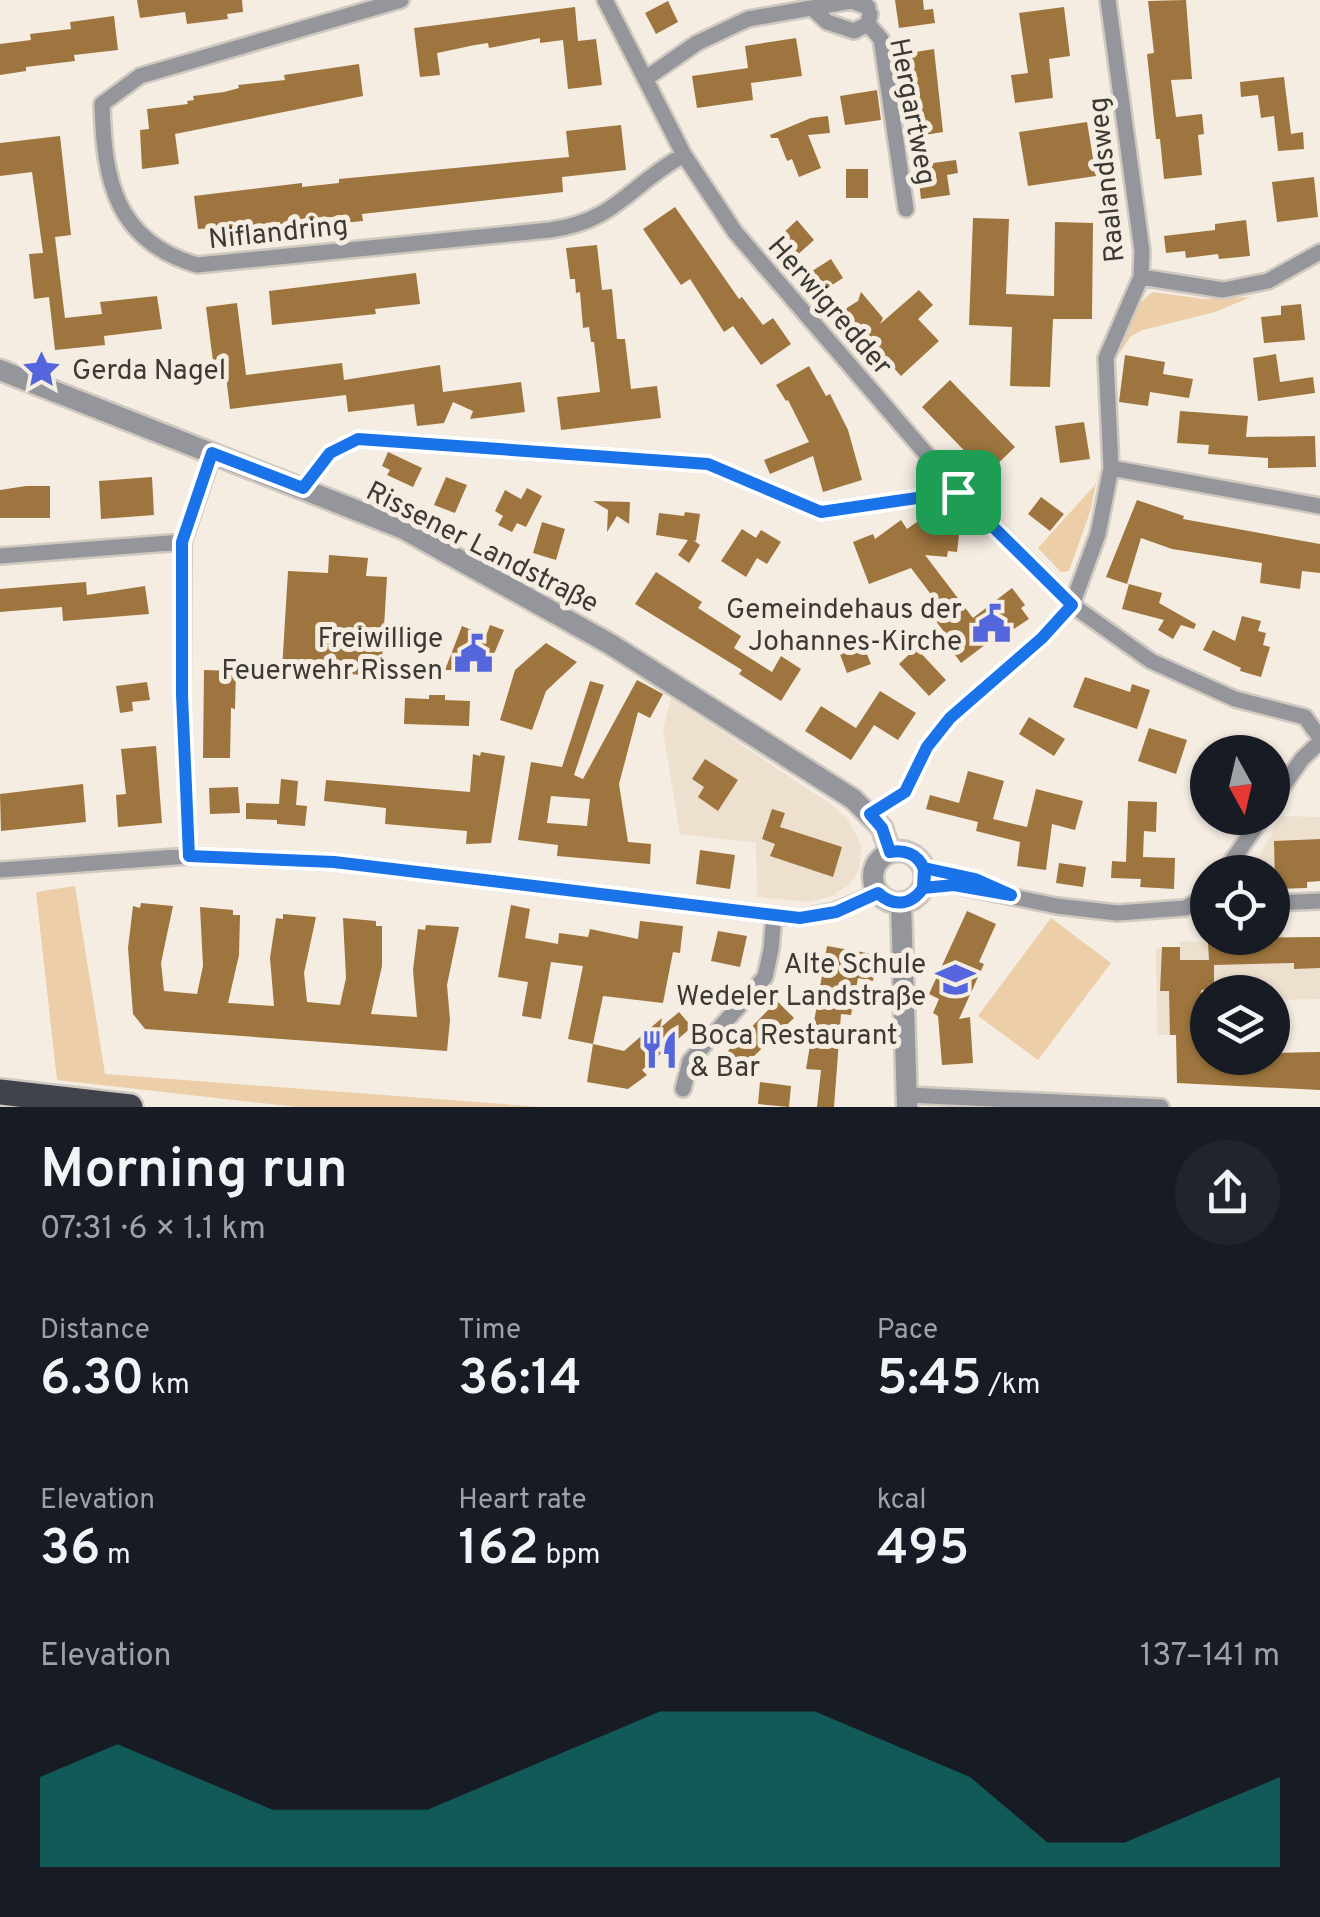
<!DOCTYPE html>
<meta charset="utf-8">
<style>
body{margin:0;font-family:Overpass,sans-serif;background:#20242c;color:#f1f3f6;height:100vh;display:flex;flex-direction:column;font-size:38px;white-space:nowrap}
*{box-sizing:border-box;margin:0}
p{font-size:32px;color:#9ea1a6}
.icon{flex:none;width:55px;height:55px;fill:none;stroke:currentColor;stroke-width:2;stroke-linecap:round;stroke-linejoin:round}
.map{position:relative;height:1107px;overflow:hidden}
.panel{display:flex;flex-direction:column;background:#171b24;flex:1}
.panel>*{flex:none}
.needle{width:65px;rotate:172deg}
.fabs{position:absolute;left:1190px;top:735px;display:grid;gap:20px}
.fabs a{display:grid;place-items:center;width:100px;height:100px;border-radius:50%;background:#171b24;box-shadow:0 2px 8px #0004;font-size:50px}
.pin{position:absolute;display:grid;place-items:center;width:85px;height:85px;color:#fff;margin:-42px;border-radius:20px;box-shadow:0 5px 15px #0006}
.round{display:grid;place-items:center;flex:none;width:105px;height:105px;border-radius:52px;background:#20242c}
.head{display:flex;align-items:center;justify-content:space-between;height:170px;padding:0 40px}
h1{font-size:55px;font-weight:600;line-height:75px}
.stats{display:grid;grid-template-columns:repeat(3,1fr);gap:15px;height:170px;padding:10px 40px}
.stats div{display:grid;align-content:center}
.stats b{font-size:50px;font-weight:600}
.stats small{font-size:28px;font-weight:400}
.stats p{font-size:28px}
.chart{height:280px;padding:20px 40px}
.chart p{display:flex;justify-content:space-between}
.chart svg{width:100%;height:180px;margin-top:10px;fill:#0f766e;opacity:.7}
.map>svg:first-child{display:block}
.built{fill:#ede0cf}
.green{fill:#eccea9}
.building{fill:#9e753e;fill-rule:evenodd}
.lines{fill:none;stroke-linecap:round;stroke-linejoin:round}
.minor-casing{stroke:#d0c9c0;stroke-width:20}
.tertiary-casing{stroke:#d0c9c0;stroke-width:25}
.trunk-casing{stroke:#d0c9c0;stroke-width:30}
.minor{stroke:#95969b;stroke-width:15}
.tertiary{stroke:#95969b;stroke-width:20}
.trunk{stroke:#41434c;stroke-width:25}
.route-casing{stroke:#fff;stroke-width:20}
.route{stroke:#1a73e8;stroke-width:12}
.labels{text-anchor:middle;stroke-width:10;stroke-linejoin:round;paint-order:stroke}
.street-label{font-size:28px;fill:#3d3a36;stroke:#f5ede2}
.poi-label{font-size:28px;fill:#3d3a36;stroke:#f5ede2;text-anchor:end}
</style>
<div class="map">
<svg width="1320" height="1107" viewBox="0 0 1320 1107">
<rect width="100%" height="100%" fill="#f5ede2"/>
<path class="built" d="M671 698 832 805 849 821 861 845 860 868 850 884 832 896 809 902 757 897 756 843 680 834 663 730Z
M1281 816 1320 817V881L1308 882 1307 888H1273L1272 872H1251Z
M1282 928 1283 939 1320 937V999L1273 1000 1272 992H1208L1207 1034 1157 1035 1156 948 1179 947 1180 941 1214 943V938H1272L1273 929Z"/>
<path class="green" d="M1153 292 1204 299 1251 297 1215 312 1143 330 1131 336 1119 354C1127 333 1132 304 1153 292Z
M1099 468 1091 509 1069 571 1061 572 1038 548 1095 485Z
M75 886 105 1074 542 1107H297L57 1080 36 892Z
M1051 918 1111 963 1038 1060 978 1016Z"/>
<path class="building" d="M137 0H242L243 12 227 14 228 19 187 24 185 12 140 18Z
M895 0H923L924 10 933 9 935 23 899 28Z
M1186 0 1192 79 1171 80 1176 117 1202 114 1204 134 1198 135 1202 175 1164 179 1160 139H1156L1147 54 1154 53 1148 1Z
M668 1 678 22 656 34 645 13Z
M575 7 578 41 596 39 602 85 568 89 563 40 540 43V38L489 48 488 43 475 45 437 53 440 75 420 77 414 28Z
M1064 7 1070 56 1049 59 1053 98 1015 103 1011 75 1028 73 1019 13Z
M114 16 118 50 74 55 75 61 26 67V71L0 75V44L31 40 30 34 71 29 70 22Z
M796 38 802 76 751 83 753 100 697 108 692 76 748 68 745 46Z
M934 49 943 132 918 136 903 54Z
M359 64 363 96 175 134 179 164 142 169 140 130 149 129 147 109 188 104 187 101 194 100 193 96 224 92 239 88 238 85 285 80 284 75Z
M1284 77 1291 134 1303 132 1304 149 1278 151 1274 116 1261 118 1258 95 1241 97 1240 82Z
M877 90 881 120 845 125 840 96Z
M828 116 830 133 808 135 821 168 799 177 792 159 787 161 778 138H771L770 135 811 118Z
M1087 122 1096 176 1028 186 1019 132Z
M621 125 626 170 562 177 563 192 362 214 363 221 343 223V216L299 220 300 228 280 230V222L236 227 237 234 218 236 217 228 198 229 194 196 302 183V187L339 183V179L569 157 566 131Z
M60 136 71 235 55 237 65 318 102 314 100 302 157 296 162 329 104 336 105 345 55 350 49 297 34 299 29 254 43 253 32 172 0 176V143Z
M956 160 958 173 947 175 950 195 921 199 917 165Z
M846 169H868V198H846Z
M1314 177 1318 217 1277 222 1272 182Z
M675 207 739 299 742 297 763 325 773 318 791 344 761 365 733 326 724 332 690 279 681 285 643 229Z
M973 218 1009 219 1006 294 1054 296 1055 222 1093 223 1092 319H1053L1050 387 1010 386 1012 327 969 325Z
M797 220 814 240 795 257 778 238Z
M1246 220 1250 256 1219 259 1218 254 1186 258 1185 251 1166 253 1164 236 1215 230V224Z
M597 245 602 290 612 289 617 339H625L631 389 657 386 661 418 561 430 557 397 600 392 594 342H591L589 327 583 328 580 292 576 293 575 279H570L566 248Z
M831 259 843 278 821 292 809 273Z
M416 273 420 304 375 309 376 314 272 325 269 291Z
M919 290 933 305 918 319 939 341 901 376 842 311 858 301 861 292 883 318 880 324Z
M237 303 246 375 342 363 344 380 440 365 443 392 521 382 525 412 470 419 473 411 453 402 444 423 417 426 414 404 348 412 346 395 230 409 225 368 214 369 206 307Z
M1301 304 1305 340 1264 343 1261 317 1281 315V306Z
M1276 354 1280 382 1313 377 1315 393 1258 401 1253 358Z
M1125 355 1165 362 1163 374 1193 379 1189 398 1150 392 1148 406 1119 402Z
M809 366 826 396 830 394 848 430 862 480 823 492 813 456 770 474 764 460 809 442 788 400 786 401 776 385Z
M950 380 1015 447 987 474 922 407Z
M1180 411 1248 416 1246 437 1315 436 1316 467 1268 468V458L1208 454 1209 445 1177 443Z
M1084 422 1090 459 1060 463 1055 426Z
M388 452 422 468 413 487 387 475 390 470 382 466Z
M152 477 154 515 101 519 99 481Z
M446 477 467 485 455 513 434 505Z
M26 486H50V518H0V490Z
M527 488 542 496 526 527 517 523 512 532 498 525 503 516 495 511 505 490 521 499Z
M1041 497 1064 514 1050 531 1028 514Z
M1137 500 1184 516 1183 519 1320 544V573L1302 571 1300 589 1260 583 1262 563 1172 549 1141 538 1127 584 1106 577Z
M593 501 630 502 629 524 617 516 607 532 608 510Z
M685 512 700 514 696 541 693 540 700 545 689 563 678 555 688 540 656 535 659 513 684 516Z
M945 515 953 526H960L957 552 948 551 947 557 925 555 973 618 1012 588 1025 605 1021 608 1029 619 1009 632 998 635 961 663 950 648 954 645 929 612 939 605 911 568 869 584 853 542 873 534 875 539 901 520 907 529 925 516 932 525Z
M542 522 565 529 556 560 533 553Z
M742 529 756 538 761 530 781 542 767 564 757 558 746 577 721 561Z
M329 555 368 558 366 576 387 577 381 676 282 670 288 571 328 573Z
M656 572 702 602 698 608 741 636 734 648 772 672 781 656 801 669 781 701 739 674 742 670 635 604Z
M86 582 87 595 145 586 149 614 63 621 62 607 0 612V589Z
M1129 584 1162 593 1159 603 1196 624 1194 629 1181 625 1173 639 1158 630 1164 620 1122 609Z
M1242 616 1261 621 1258 631 1266 633 1263 645 1270 647 1261 677 1240 671 1241 668 1203 650 1213 630 1235 641Z
M490 625 504 630 487 671 445 670 462 626 486 636Z
M861 640 871 664 847 673 838 649Z
M546 643 577 662 546 691 532 730 500 720 515 670Z
M916 648 946 680 929 696 899 664Z
M204 670 236 671 235 709 231 708 230 758H203Z
M1085 677 1130 692 1132 684 1150 690 1137 729 1073 707Z
M637 680 663 694 650 718 638 712 619 784 628 842 651 844 650 864 557 856 558 845 518 840 531 762 562 767 590 681 604 685 574 775 583 779ZM551 796 590 799 587 826 547 823Z
M147 682 150 700 132 702 133 711 120 713 116 686Z
M880 691 916 713 898 740 874 725 851 760 805 731 821 706 856 728Z
M429 695H445V700L470 701 469 726 404 724 405 698 429 699Z
M1029 717 1065 739 1054 756 1019 734Z
M1149 728 1187 740 1176 774 1138 761Z
M156 746 162 823 118 827 116 795 126 794 121 749Z
M481 752 505 756 491 843 466 844 467 831 385 824 386 808 324 801 326 780 470 792 473 754 480 756Z
M705 759 738 780 718 811 698 797 704 787 692 779Z
M968 771 1004 781 993 819 1027 827 1036 789 1083 801 1075 830 1052 824 1046 870 1017 866 1020 842 976 831 978 822 926 809 930 795 959 803Z
M281 779 298 781 296 805 307 806 305 826 277 824V820L246 819V803L279 804Z
M83 784 86 822 1 831 0 794Z
M238 787 240 813 210 814 209 788Z
M1128 801 1157 802 1156 832 1144 831 1143 857 1175 858 1174 889 1140 887 1141 879 1111 878 1112 861 1126 862Z
M772 809 785 813 780 827 842 847 833 877 770 856 775 844 762 839Z
M1320 839V881L1307 882V888L1275 889 1274 841Z
M700 850 735 855 730 889 696 884Z
M1059 863 1086 867 1083 887 1056 883Z
M141 903 173 906 161 963 164 991 197 994 203 966 200 907 233 910V915H240L239 955 228 1003 274 1006 270 958 276 918 283 919V914L316 917 304 973 307 1002 340 1005 346 978 343 918 376 921V926H382V966L371 1014 417 1017 413 970 418 929 425 930 426 925 459 927 447 985 450 1020 447 1051 145 1029 133 1014 128 948 133 906 140 908Z
M511 905 530 909 525 938 558 944 559 933 588 937 590 929 638 939 640 921 683 926 680 953 673 952 663 1003 603 996 593 1044 568 1039 583 966 551 962 541 1019 522 1016 528 982 498 977Z
M967 911 996 924 979 962 984 964 959 1019 970 1017 973 1063 942 1065 938 1016 933 1013 939 999 929 994Z
M718 931 747 936 740 967 711 961Z
M1320 937V968L1294 969V963L1214 965V989L1201 990V1007L1202 1036H1206L1208 1058H1272V1053L1320 1052V1090L1177 1083 1176 1035H1170L1169 991H1160L1162 947H1180V960H1209L1208 943H1215L1214 938Z
M827 946 878 955 873 981 858 978 851 1015 841 1014 834 1107H817L821 1070 806 1069Z
M777 1001 794 1018 734 1075 719 1060Z
M679 1012 692 1027 642 1070 647 1075 628 1089 587 1082 593 1044 624 1051 662 1018 660 1028Z
M760 1082 791 1086 789 1107 758 1104Z"/>
<g class="lines">
<defs>
<path id="minor" d="M401 0 140 76 102 104C104 180 115 241 197 265L550 230C617 221 630 184 684 155
M605 0 684 155 735 232 959 492 1072 605 1151 661 1235 699 1305 717 1320 738
M812 8 827 22 854 31 868 24 870 14
M868 24 881 39 906 209
M645 79 697 43 748 19 851 1 868 7
M1141 277 1223 290 1268 281 1320 252
M1111 468 1320 506
M303 488 330 453 358 439 708 464 821 512 959 492
M0 556 183 542
M1272 802 1302 759 1320 742
M870 814 905 792 927 747 950 718 1042 638 1072 605 1098 534 1111 468 1106 358 1141 277 1142 251 1108 0
M189 856 182 695 183 542 213 453
M924 868 980 881
M0 870 189 856 335 862 800 918 835 911 878 893
M1224 872 1262 818
M923 888 954 885 1057 906 1117 913 1185 908 1208 896
M1272 903 1320 901
M683 1089 690 1061 765 977 771 949 774 915
M908 1095 1161 1107"/>
<path id="tertiary" d="M0 370 404 529 610 644 853 799 882 828 890 852
M873 877a26 26 0 1 1 52 0a26 26 0 1 1-52 0Z
M901 903 907 1107"/>
<path id="trunk" d="M0 1092 130 1107"/>
</defs>
<use href="#minor" class="minor-casing"/>
<use href="#tertiary" class="tertiary-casing"/>
<use href="#trunk" class="trunk-casing"/>
<use href="#minor" class="minor"/>
<use href="#tertiary" class="tertiary"/>
<use href="#trunk" class="trunk"/>
</g>
<g class="lines">
<defs>
<path id="route" d="M958 492 821 512 708 464 358 439 330 453 303 488 212 453 182 542V695L189 856 334 862 800 918 836 912 878 893C893 907 911 906 923 888L924 868 975 879 1011 895 954 885 923 888C930 865 915 848 890 852L882 828 870 814 905 792 927 747 950 718 1042 638 1072 605 958 492"/>
</defs>
<use href="#route" class="route-casing"/>
<use href="#route" class="route"/>
</g>
<defs>
<symbol id="sight-bare" viewBox="-9 -9 18 18"><path d="M0-6L1.8-2.2L6-1.7L2.9 1.2L3.7 5.4L0 3.3L-3.7 5.4L-2.9 1.2L-6-1.7L-1.8-2.2Z" fill="#5566dc" stroke="#f5ede2" stroke-width="2.5" paint-order="stroke"/></symbol>
<symbol id="civic-bare" viewBox="-9 -9 18 18"><path d="M-.6-6.5H3V-4.5H.6V-3L4-1V1h2V6H-6V1h2V-1L-.6-3ZM-1.2 2.5V6h2.4V2.5Z" fill="#5566dc" stroke="#f5ede2" stroke-width="2.5" paint-order="stroke"/></symbol>
<symbol id="school-bare" viewBox="-9 -9 18 18"><path d="M0-5L7-2L0 1L-7-2ZM-4 1L0 2.5L4 1V4Q0 6-4 4Z" fill="#5566dc" stroke="#f5ede2" stroke-width="2.5" paint-order="stroke"/></symbol>
<symbol id="restaurant-bare" viewBox="-9 -9 18 18"><path d="M-5-6h1v4h1v-4h1v4h1v-4h1v5L-1.5 .5V6h-2V.5L-5-1ZM5-6V6H3V1.5H1.5Q1.5-4 5-6Z" fill="#5566dc" stroke="#f5ede2" stroke-width="2.5" paint-order="stroke"/></symbol>
</defs>
<g fill-rule="evenodd">
<use href="#sight-bare" x="14" y="342" width="55" height="55"/>
<use href="#civic-bare" x="964" y="596" width="55" height="55"/>
<use href="#civic-bare" x="446" y="626" width="55" height="55"/>
<use href="#school-bare" x="928" y="952" width="55" height="55"/>
<use href="#restaurant-bare" x="632" y="1022" width="55" height="55"/>
</g>
<g class="labels">
<g class="street-label">
<text transform="translate(914 111) rotate(79)" y="10">Hergartweg</text>
<text transform="translate(1105 180) rotate(-96)" y="10">Raalandsweg</text>
<text transform="translate(278 231) rotate(-6)" y="10">Niflandring</text>
<text transform="translate(831 305) rotate(49)" y="10">Herwigredder</text>
<text transform="translate(483 546) rotate(27)" y="10">Rissener Landstraße</text>
</g>
<g class="poi-label">
<text x="72" y="379" text-anchor="start">Gerda Nagel</text>
<text x="962" y="618">Gemeindehaus der<tspan x="962" dy="32">Johannes-Kirche</tspan></text>
<text x="443" y="647">Freiwillige<tspan x="443" dy="32">Feuerwehr Rissen</tspan></text>
<text x="926" y="973">Alte Schule<tspan x="926" dy="32">Wedeler Landstraße</tspan></text>
<text x="690" y="1044" text-anchor="start">Boca Restaurant<tspan x="690" dy="32">&amp; Bar</tspan></text>
</g>
</g>
</svg>
<div class="fabs">
<a><svg class="needle" viewBox="-14 -14 28 28"><path d="M0-13l5 13h-10z" fill="#e53935"/><path d="M0 13l5-13h-10z" fill="#9ea1a6"/></svg></a>
<a><svg class="icon" aria-label="locate" viewBox="0 0 24 24"><circle cx="12" cy="12" r="6"/><path d="M12 2v4M12 18v4M2 12h4M18 12h4"/></svg></a>
<a><svg class="icon" aria-label="layers" viewBox="0 0 24 24"><path d="M12 4l9 5-9 5-9-5zM3 14l9 5 9-5"/></svg></a>
</div>
<div class="pin" style="left:958px;top:492px;background:#1e9e55"><svg class="icon" aria-label="arrive" viewBox="0 0 24 24"><path d="M6 21V4h12l-3 4 3 4H6"/></svg></div>
</div>
<section class="panel">
<div class="head"><div><h1>Morning run</h1><p>07:31 · 6 × 1.1 km</p></div><a class="round"><svg class="icon" aria-label="share" viewBox="0 0 24 24"><path d="M12 15V3M7 8l5-5 5 5M5 13v7h14v-7"/></svg></a></div>
<div class="stats">
<div><p>Distance</p><b>6.30<small> km</small></b></div>
<div><p>Time</p><b>36:14</b></div>
<div><p>Pace</p><b>5:45<small> /km</small></b></div>
</div>
<div class="stats">
<div><p>Elevation</p><b>36<small> m</small></b></div>
<div><p>Heart rate</p><b>162<small> bpm</small></b></div>
<div><p>kcal</p><b>495</b></div>
</div>
<div class="chart"><p><span>Elevation</span>137–141 m</p>
<svg viewBox="0 0 160 44" preserveAspectRatio="none"><path d="M0 44V22L10 14L20 22L30 30L40 30L50 30L60 22L70 14L80 6L90 6L100 6L110 14L120 22L130 38L140 38L150 30L160 22V44z"/></svg>
</div>
</section>
